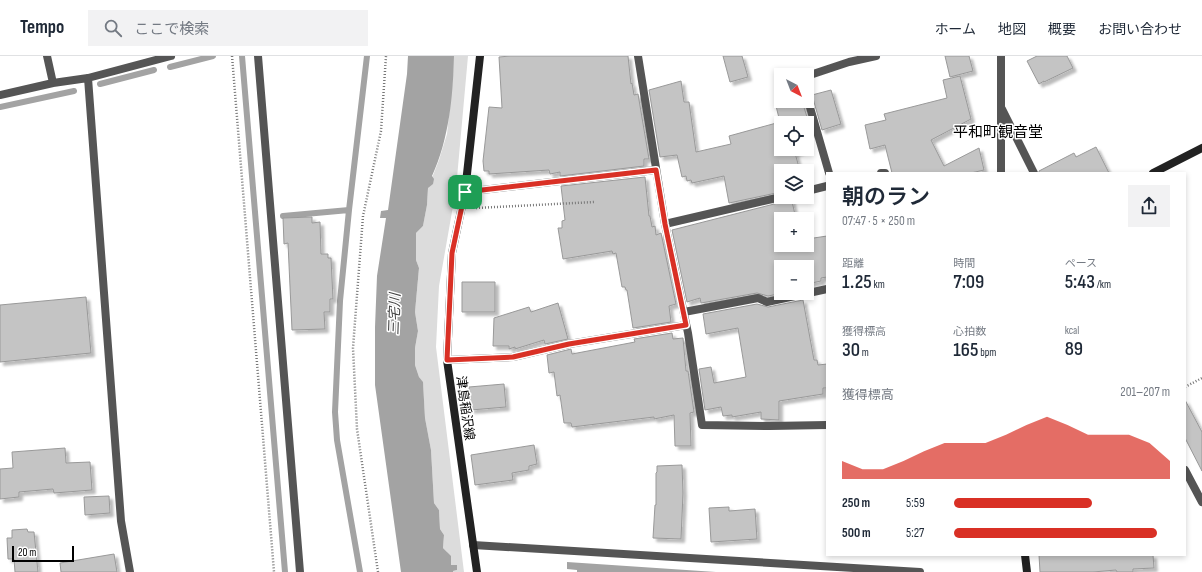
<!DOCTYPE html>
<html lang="ja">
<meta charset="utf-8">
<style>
body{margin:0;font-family:"Sofia Sans Condensed","Noto Sans JP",sans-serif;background:#f2f2f3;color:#1f2937;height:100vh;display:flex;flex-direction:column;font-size:15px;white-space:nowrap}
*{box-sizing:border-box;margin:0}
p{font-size:13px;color:#747a83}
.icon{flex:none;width:22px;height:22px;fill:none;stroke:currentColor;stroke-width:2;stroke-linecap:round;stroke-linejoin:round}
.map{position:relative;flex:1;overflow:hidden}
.details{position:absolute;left:826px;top:116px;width:360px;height:384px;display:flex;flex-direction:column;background:#fff;border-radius:0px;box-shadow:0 2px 6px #0003}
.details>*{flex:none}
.needle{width:26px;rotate:138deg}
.buttons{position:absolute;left:774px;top:12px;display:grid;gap:8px}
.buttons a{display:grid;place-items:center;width:40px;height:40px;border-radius:0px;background:#fff;box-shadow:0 2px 6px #0003;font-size:20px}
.scale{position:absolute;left:12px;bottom:10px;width:62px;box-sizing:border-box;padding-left:4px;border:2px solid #000;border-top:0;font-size:11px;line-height:14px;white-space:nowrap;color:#000;-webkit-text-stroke:3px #fff;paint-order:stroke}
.pin{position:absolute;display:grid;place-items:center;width:34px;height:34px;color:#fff;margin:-17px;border-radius:8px;box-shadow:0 2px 6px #0006}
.round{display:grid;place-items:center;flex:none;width:42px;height:42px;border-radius:0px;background:#f2f2f3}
.summary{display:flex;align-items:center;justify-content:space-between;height:68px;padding:0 16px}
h1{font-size:22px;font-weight:600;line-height:30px}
.figures{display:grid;grid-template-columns:repeat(3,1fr);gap:6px;height:68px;padding:4px 16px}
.figures div{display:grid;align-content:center}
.figures b{font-size:20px;font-weight:600}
.figures small{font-size:11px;font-weight:400}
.figures p{font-size:11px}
.chart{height:112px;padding:8px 16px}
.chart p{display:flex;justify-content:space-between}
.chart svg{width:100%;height:72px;margin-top:4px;fill:#d93025;opacity:.7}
ul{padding:0 16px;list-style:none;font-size:13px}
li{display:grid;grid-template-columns:64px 48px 1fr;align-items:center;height:30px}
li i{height:10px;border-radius:5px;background:#d93025}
header{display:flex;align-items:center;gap:24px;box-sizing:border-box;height:56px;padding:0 20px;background:#fff;border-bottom:1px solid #e0e1e3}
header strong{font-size:19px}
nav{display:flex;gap:22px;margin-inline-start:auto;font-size:14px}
.search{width:280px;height:36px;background:#f2f2f3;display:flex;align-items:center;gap:10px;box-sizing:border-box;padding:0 14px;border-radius:0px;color:#747a83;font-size:15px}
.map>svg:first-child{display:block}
.green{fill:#dcdcdc}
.water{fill:#a3a3a3}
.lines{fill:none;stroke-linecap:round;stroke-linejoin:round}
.stream{stroke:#a3a3a3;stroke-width:6}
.building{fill:#c4c4c4;stroke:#999;filter:url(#shadow)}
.path{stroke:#777;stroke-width:2.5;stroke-dasharray:1 2;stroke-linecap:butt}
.street{stroke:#555;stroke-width:8}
.secondary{stroke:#222;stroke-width:8}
.route-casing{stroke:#fff;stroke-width:8}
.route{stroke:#d93025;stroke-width:5}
.labels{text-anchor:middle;stroke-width:3;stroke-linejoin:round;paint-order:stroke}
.street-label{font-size:13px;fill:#000;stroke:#fff}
.water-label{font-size:14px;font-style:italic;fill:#444;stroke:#fff}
.quarter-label{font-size:15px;fill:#000;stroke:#fff}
</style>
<header>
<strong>Tempo</strong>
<div class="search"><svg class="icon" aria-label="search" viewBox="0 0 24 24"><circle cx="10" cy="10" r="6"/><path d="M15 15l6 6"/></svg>ここで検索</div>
<nav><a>ホーム</a><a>地図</a><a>概要</a><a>お問い合わせ</a></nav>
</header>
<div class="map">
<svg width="1202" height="516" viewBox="0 0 1202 516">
<defs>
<filter id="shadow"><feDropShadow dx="3.5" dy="3.5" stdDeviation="1" flood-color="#0004"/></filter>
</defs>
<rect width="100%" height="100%" fill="#fff"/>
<path class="green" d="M454 0H468L456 133 439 230 436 291 464 516H453V515L457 514V509H451L447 496 443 492 444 479 440 473 439 454 434 447 431 394 425 362 423 327 419 321 415 309V292L418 275 415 256 419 212 416 204V177L423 170 427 149 428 132 439 104 447 78 453 20Z"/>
<path class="water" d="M408 0H454C453 41 449 83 432 120L434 123 433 128 428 132 427 149 423 170 416 177V204L419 212 415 256 418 275 415 292V309L419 321 423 326 425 362 431 394 434 447 439 454 440 473 444 479 443 492 451 500V509H457V514L453 515V516H401L375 329V271L377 220 386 162H380L381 155 388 154 407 18Z
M567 506 716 516H577V514L567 513Z"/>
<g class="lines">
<path class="stream" d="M242 0 285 516
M170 11 213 0
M100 28 154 14
M0 51 74 35
M349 154 340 245 335 356 337 384 360 516
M283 160 349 154 367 0"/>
</g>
<path class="building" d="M510 0H628L631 28 632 27 634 39 638 38 649 103H644V110L560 120V116L550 118 549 114 489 118V115H484L483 105 489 51 502 52 499 1Z
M723 0H742L748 21 730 26Z
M945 0H969L973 15 950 21Z
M1037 0H1067L1073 12 1044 26V25L1039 28 1027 5Z
M960 20 971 63 931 84 944 110 979 92 984 114 971 117H892L885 89 870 93 865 69 886 64 884 58 947 42 943 24Z
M681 25 684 46H689L696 96 731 88 729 80 780 66 776 50 793 45H802L812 77 807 78V67H781V93H801V95L795 97 800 115H781V136L729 147 724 120 692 127 691 124 687 125 686 120 682 121 677 99 660 101 649 34Z
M831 34 841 68 822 74 812 39Z
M1096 91 1109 117H1039V115L1074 97 1076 101Z
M645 121 649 160H650L652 171 655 170 656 179 661 177 676 248 669 250 671 266 633 272 627 234H626L625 231H622L616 197 613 198 612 195 563 203 558 172H562V165L565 164 561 130Z
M786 141H791L796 163H781V189H807V183L827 180V221L821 222V225L807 228V211H781V237H783L768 240 757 237 701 247 700 242 687 246 672 174 782 146 785 145Z
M312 161V167L320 166 321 198H328V202H331L333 243H330V256H324L325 273 292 274 288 187 284 188 283 162Z
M462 226H495V256H462Z
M86 241 91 297 0 306V249Z
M803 244 814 304H817L818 309 827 308V332H823V338L779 345V364L761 363V356L732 361V359L723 360 721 351 705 354 699 313 711 311 714 327 746 321 738 272 706 278 703 258 757 248 768 251Z
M558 247 568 283 545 288 544 284 515 293V291L509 293V290H493L494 262 529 251 531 256Z
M672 277 673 283 683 282 686 315H688L694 356 690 357 691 390H675L674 359 654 363V361L572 371 571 367H564L560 339 557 340 554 316 549 317 547 299 571 293 572 298 635 286 634 283Z
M504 328 506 351 471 354 469 331Z
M1185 344 1202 376V415L1185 382Z
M534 389 537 408 529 410V414L512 417 513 424 475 429 471 399Z
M65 392 66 407 90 406 92 434 54 437 53 433 19 436V441L0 443V413L13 412 12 396Z
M682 409 683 437 681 483 653 482 655 449H656V417L657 416V410Z
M109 440 110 457 85 459 84 441Z
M729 451V455L755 453 757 483 711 486 709 452Z
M27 473 28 476H34L38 516H15L14 503H8L7 482H12V474Z
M114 498 117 516H61L60 507Z
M1039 499H1153L1154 512 1133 513V516H1117L1116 514 1093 516H1040Z"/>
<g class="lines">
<path class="path" d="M232 0 274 516
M476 152 595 146
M1185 331 1202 322
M378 516 357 373 353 292 363 160 381 75 386 0"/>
<path class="street" d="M47 0 53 27
M258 0 300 516
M638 0 665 168 688 277 702 369 770 370 827 369
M807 20 849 6 876 0
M88 22 121 465 130 516
M0 39 53 27 88 22 171 0
M807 41 829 117
M1002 53 1034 117
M881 117H885
M1001 117V0
M807 135 827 130
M465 136 656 114
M665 168 781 141
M684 256 758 242 767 246 827 233
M447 304 513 301 569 288 686 269
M1185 414 1202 446
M473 489 920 516"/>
<path class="secondary" d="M1153 117 1202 92
M1025 499 1027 516
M477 516 447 304 452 197 465 136 480 0"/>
</g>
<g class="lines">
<defs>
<path id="route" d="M656 114 665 168 686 269 569 288 513 301 447 304 452 197 465 136Z"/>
</defs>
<use href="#route" class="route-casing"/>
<use href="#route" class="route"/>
</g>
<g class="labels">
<g class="street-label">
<text transform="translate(466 352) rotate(82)" y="5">津島稲沢線</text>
</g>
<g class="water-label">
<text transform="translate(394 258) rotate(-88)" y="5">三宅川</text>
</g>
<g class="quarter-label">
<text x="998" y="81">平和町観音堂</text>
</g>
</g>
</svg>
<div class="buttons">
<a><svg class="needle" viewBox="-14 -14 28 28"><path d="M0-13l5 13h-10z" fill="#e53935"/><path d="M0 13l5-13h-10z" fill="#747a83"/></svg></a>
<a><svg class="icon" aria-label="locate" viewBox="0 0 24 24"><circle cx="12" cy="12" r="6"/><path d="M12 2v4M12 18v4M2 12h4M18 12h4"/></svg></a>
<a><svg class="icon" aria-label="layers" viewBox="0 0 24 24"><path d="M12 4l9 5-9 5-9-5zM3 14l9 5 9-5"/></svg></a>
<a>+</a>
<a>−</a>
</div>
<div class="scale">20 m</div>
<div class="pin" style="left:465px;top:136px;background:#1e9e55"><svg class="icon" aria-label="arrive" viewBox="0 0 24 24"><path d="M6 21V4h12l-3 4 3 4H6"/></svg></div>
<section class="details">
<div class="summary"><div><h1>朝のラン</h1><p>07:47 · 5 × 250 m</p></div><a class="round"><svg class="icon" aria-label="share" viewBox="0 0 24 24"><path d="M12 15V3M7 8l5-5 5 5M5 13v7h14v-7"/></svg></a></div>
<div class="figures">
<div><p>距離</p><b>1.25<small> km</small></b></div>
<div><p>時間</p><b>7:09</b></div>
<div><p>ペース</p><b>5:43<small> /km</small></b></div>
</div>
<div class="figures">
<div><p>獲得標高</p><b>30<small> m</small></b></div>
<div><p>心拍数</p><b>165<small> bpm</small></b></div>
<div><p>kcal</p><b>89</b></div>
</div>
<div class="chart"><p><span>獲得標高</span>201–207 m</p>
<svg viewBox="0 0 160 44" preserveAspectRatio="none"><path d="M0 44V33L10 38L20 38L30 33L40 27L50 22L60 22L70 22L80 17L90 11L100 6L110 11L120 17L130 17L140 17L150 22L160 33V44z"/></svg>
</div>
<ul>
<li><b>250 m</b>5:59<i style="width:64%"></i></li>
<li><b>500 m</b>5:27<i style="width:94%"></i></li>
</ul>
</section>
</div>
